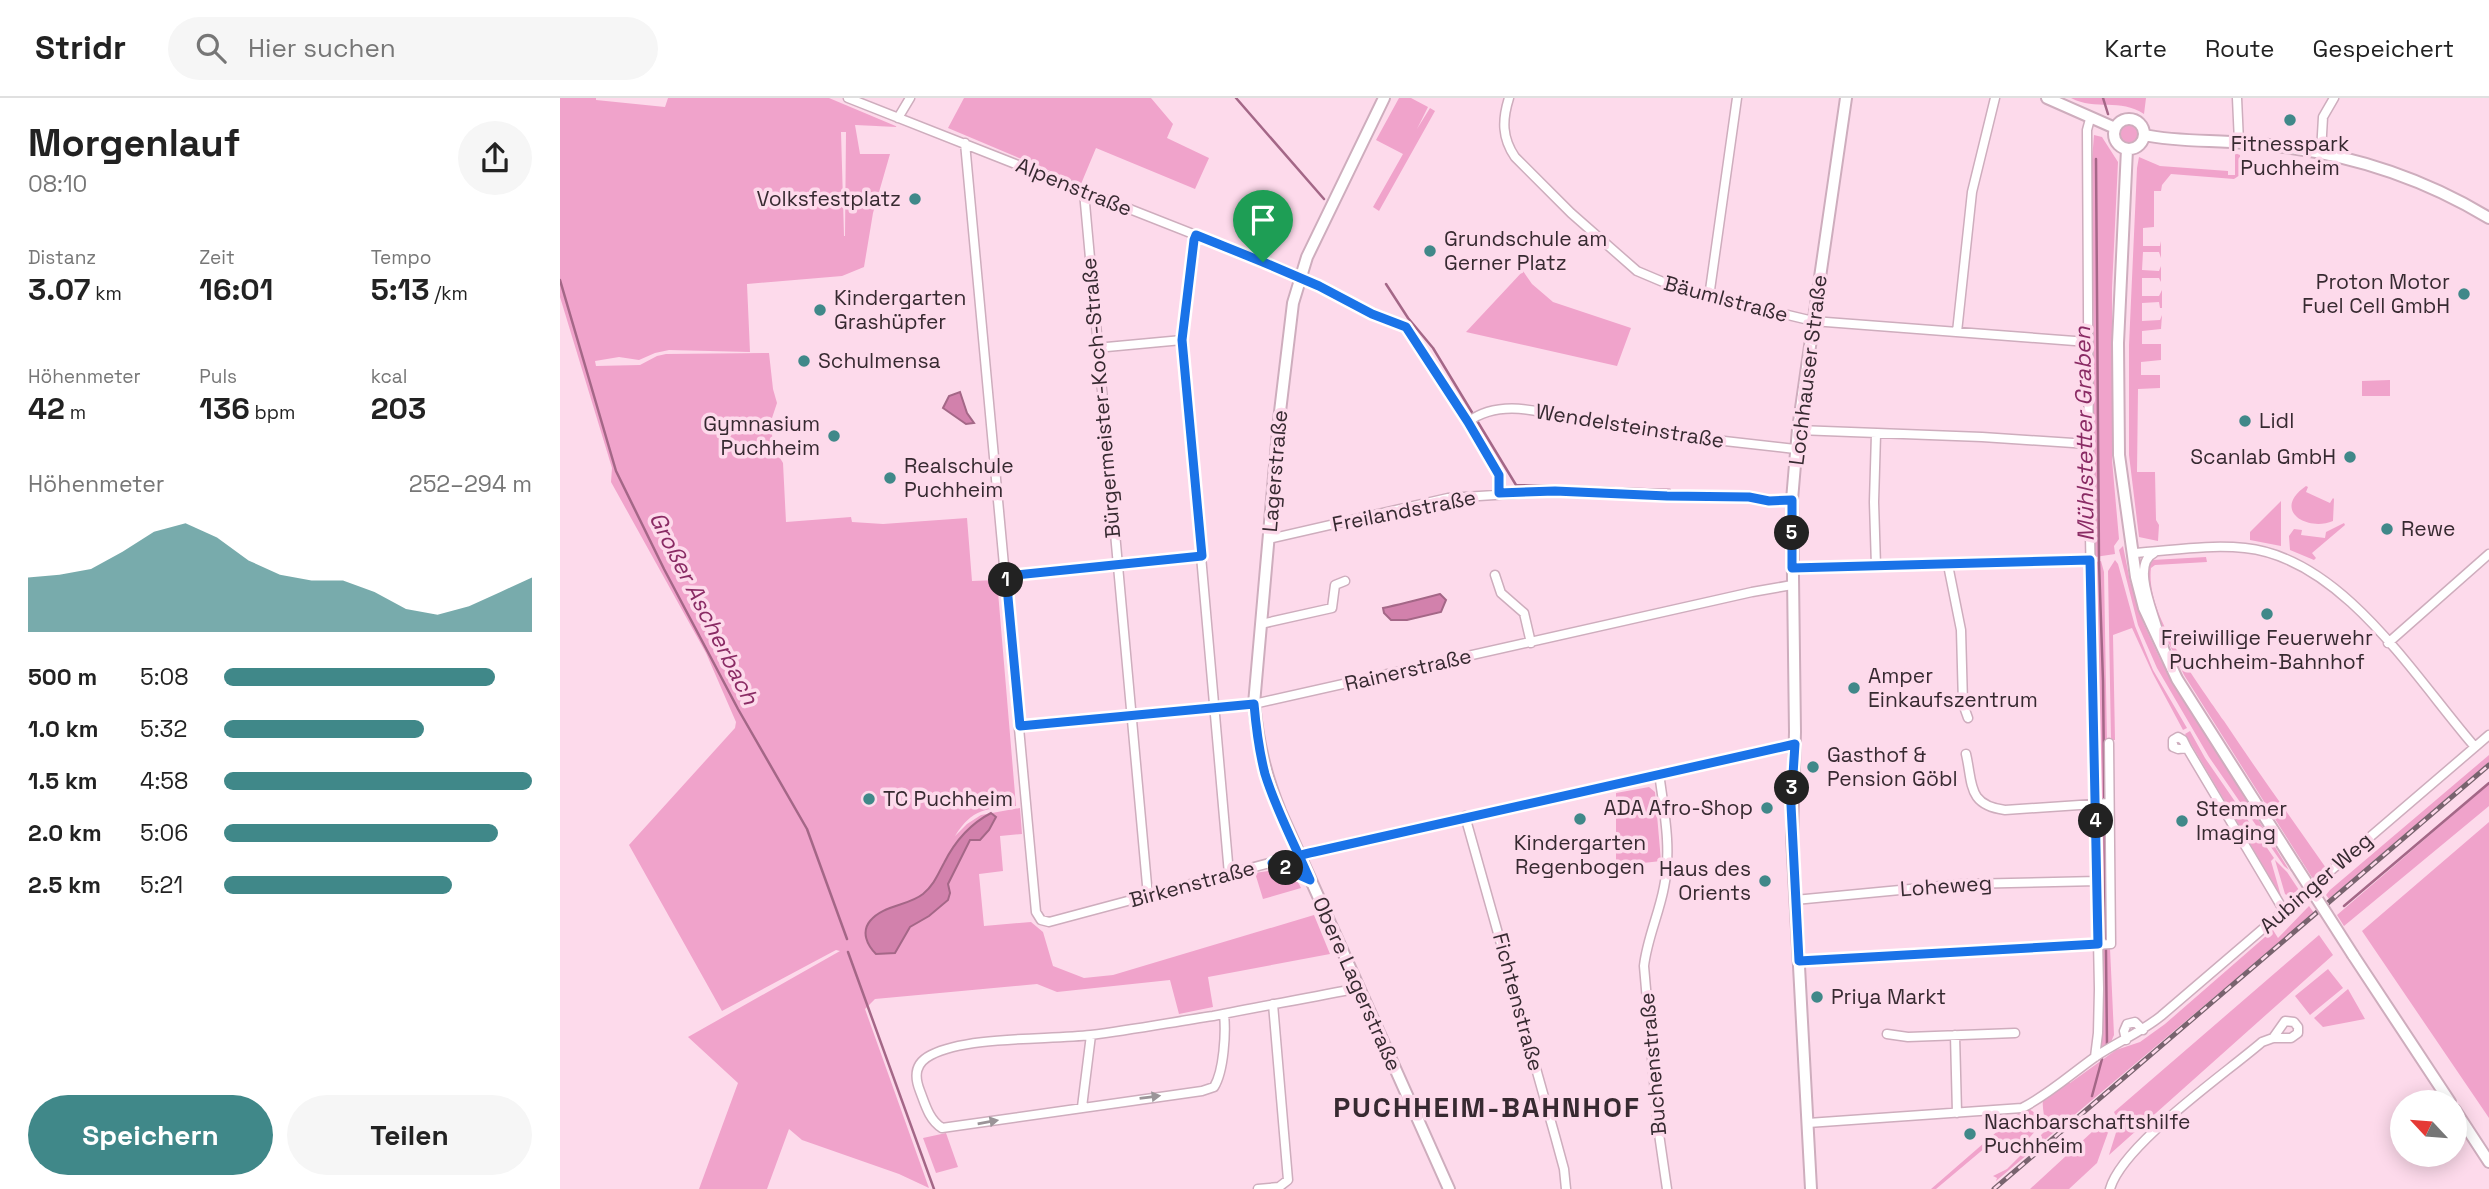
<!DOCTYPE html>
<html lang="de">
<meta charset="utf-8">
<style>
body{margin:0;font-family:"Space Grotesk",sans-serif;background:#f6f6f6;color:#222;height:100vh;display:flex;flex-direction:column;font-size:26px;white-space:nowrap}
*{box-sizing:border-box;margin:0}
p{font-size:23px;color:#767676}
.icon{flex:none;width:38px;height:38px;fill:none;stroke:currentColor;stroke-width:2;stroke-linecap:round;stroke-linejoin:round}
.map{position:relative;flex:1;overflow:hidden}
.drawer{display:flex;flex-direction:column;background:#fff;width:560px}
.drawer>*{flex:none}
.needle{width:46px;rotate:296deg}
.buttons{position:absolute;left:1830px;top:992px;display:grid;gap:14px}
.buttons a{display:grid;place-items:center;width:77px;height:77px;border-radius:50%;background:#fff;box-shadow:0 4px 18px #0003;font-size:35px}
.pin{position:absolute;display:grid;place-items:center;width:60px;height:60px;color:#fff;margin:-72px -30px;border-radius:50% 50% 50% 0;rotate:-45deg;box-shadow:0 0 7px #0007}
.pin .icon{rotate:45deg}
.km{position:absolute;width:35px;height:35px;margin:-18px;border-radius:50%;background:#222;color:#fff;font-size:19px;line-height:35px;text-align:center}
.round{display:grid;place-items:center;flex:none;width:74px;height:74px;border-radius:37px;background:#f6f6f6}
.overview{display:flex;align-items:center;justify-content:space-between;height:119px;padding:0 28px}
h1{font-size:38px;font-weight:700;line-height:52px}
.metrics{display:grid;grid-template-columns:repeat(3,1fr);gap:10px;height:119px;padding:7px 28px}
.metrics div{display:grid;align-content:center}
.metrics b{font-size:30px;font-weight:700}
.metrics small{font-size:19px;font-weight:400}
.metrics p{font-size:19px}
.chart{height:196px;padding:14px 28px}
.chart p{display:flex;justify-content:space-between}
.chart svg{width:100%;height:126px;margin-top:7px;fill:#408889;opacity:.7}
.action{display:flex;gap:14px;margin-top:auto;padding:14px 28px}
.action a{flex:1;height:80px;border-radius:42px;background:#408889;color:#fff;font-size:28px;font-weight:700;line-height:80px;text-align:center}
.action a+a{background:#f6f6f6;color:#222}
ul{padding:0 28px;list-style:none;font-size:23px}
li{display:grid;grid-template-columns:112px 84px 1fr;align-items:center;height:52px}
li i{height:18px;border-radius:9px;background:#408889}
header{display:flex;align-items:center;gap:42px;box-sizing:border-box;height:98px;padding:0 35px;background:#fff;border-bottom:2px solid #e0e0e0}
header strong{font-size:33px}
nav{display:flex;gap:38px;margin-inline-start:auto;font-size:24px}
.search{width:490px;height:63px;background:#f6f6f6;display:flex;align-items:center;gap:18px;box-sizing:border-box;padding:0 24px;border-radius:38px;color:#767676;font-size:26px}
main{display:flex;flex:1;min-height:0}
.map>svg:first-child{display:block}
.green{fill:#f0a3cb;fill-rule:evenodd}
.water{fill:#d281ac;stroke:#a46787;stroke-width:2}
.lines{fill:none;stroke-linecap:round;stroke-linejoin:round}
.stream{stroke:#a46787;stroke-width:2.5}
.minor-casing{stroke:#ceadbd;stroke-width:11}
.tertiary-casing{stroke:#ceadbd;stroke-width:14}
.minor{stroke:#fff;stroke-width:8}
.tertiary{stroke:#fff;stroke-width:10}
.rail-casing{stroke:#78636e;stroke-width:5}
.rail{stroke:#fddaeb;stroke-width:2.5;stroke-dasharray:8;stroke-linecap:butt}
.tertiary-bridge-casing{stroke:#ceadbd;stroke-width:14;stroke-linecap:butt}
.tertiary-bridge{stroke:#fff;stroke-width:10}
.oneway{fill:#9b9498}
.route-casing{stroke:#fff;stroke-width:14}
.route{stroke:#1a73e8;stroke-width:9}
.poi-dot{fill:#408889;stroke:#fddaeb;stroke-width:2.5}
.labels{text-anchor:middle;stroke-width:7;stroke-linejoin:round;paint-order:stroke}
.poi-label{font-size:21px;fill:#372a31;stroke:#fddaeb;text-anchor:start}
.street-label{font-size:21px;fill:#372a31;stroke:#fddaeb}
.water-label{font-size:23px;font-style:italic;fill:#8a2b64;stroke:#fddaeb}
.district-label{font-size:28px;font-weight:bold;letter-spacing:2px;fill:#372a31;stroke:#fddaeb}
</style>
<header>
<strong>Stridr</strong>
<div class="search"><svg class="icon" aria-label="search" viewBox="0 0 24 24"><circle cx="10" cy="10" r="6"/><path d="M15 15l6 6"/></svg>Hier suchen</div>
<nav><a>Karte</a><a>Route</a><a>Gespeichert</a></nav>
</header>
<main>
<section class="drawer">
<div class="overview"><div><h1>Morgenlauf</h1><p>08:10</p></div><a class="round"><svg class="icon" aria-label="share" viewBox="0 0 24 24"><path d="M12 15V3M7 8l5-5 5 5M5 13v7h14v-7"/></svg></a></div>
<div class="metrics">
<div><p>Distanz</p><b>3.07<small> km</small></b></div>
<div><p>Zeit</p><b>16:01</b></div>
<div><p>Tempo</p><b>5:13<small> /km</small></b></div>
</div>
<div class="metrics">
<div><p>Höhenmeter</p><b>42<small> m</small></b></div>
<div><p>Puls</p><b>136<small> bpm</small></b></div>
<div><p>kcal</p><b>203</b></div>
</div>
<div class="chart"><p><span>Höhenmeter</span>252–294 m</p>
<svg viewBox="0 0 160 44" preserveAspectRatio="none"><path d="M0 44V25L10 24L20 22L30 16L40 9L50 6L60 11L70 19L80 24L90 26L100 26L110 30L120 36L130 38L140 35L150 30L160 25V44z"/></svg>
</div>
<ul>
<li><b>500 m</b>5:08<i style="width:88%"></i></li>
<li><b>1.0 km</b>5:32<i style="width:65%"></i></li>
<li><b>1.5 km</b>4:58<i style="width:100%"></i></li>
<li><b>2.0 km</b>5:06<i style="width:89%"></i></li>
<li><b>2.5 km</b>5:21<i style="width:74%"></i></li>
</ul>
<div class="action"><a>Speichern</a><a>Teilen</a></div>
</section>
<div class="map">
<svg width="1929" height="1091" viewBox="0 0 1929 1091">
<rect width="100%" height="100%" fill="#fddaeb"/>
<path class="green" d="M0 0H36V2L105 9 108 0H269L338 29 295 27 300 56H330L313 115 304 169 282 178 187 186 190 254 109 252 95 255 79 262 59 259 35 263 36 268 80 267 97 258 106 256 209 255 213 291 217 305 211 323 213 348 223 365 226 424 291 419 292 424 323 426 407 420 412 483 437 482 456 708C425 711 413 710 395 738L407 726 421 717 460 710 462 736 440 738 443 773 419 776 424 828 471 824 483 834 493 868 524 880 553 877 754 817 770 856 648 879 653 909 619 916 610 882 497 894 477 886 315 901 305 911 369 1090 339 1076 242 1042 229 1031 207 1091H139L178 985 128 939 280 853 276 852 162 913 69 747 175 630 176 624 146 555 51 384 52 370 0 199ZM281 34H286L285 138H284Z
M404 0H591L613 26 607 40 649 60 635 91 536 50 521 86 388 30Z
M839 0H851L868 9 857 31 870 10 875 13 819 113 813 109 843 56 816 42Z
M1511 0H1586L1584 16C1560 0 1536 13 1511 0Z
M1557 35a12 12 0 1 1 24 0a12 12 0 1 1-24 0Z
M1534 37 1542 39 1558 64 1552 190V362L1559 441 1554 448 1555 456 1535 459 1532 62Z
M1675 55 1680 57V77L1674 81 1611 76 1602 87 1601 93H1594V129L1583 130V148H1600L1601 143V160L1599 154H1583L1582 172 1599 173 1601 168V184L1599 180H1582V198H1599L1602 192V210H1600L1599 204 1582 205V223L1600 222 1602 217 1601 231 1582 233V246H1601V262L1581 264V277H1600V290L1578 291 1577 374H1595L1596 422 1599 427 1598 443 1579 439 1569 357V247L1577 70 1579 59 1600 68 1668 73V77H1675Z
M963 173 972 186 993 204 1071 230 1057 268 906 234Z
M1830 282V298H1802V283Z
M1746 388 1748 389 1746 394 1770 405 1773 400 1774 401 1773 423C1747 434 1711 412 1746 388Z
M1721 403V448L1690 442V434Z
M1784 425 1785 427 1752 455 1756 460 1754 462 1730 452 1729 438 1734 431 1742 432 1741 437 1765 440 1766 434Z
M1563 448 1570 483 1583 524 1601 563 1729 772 1724 768 1649 659 1597 570 1578 527 1559 452Z
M1646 459 1647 464 1595 467 1591 470C1585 517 1639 586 1664 623 1697 673 1732 721 1766 770L1753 781 1624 577 1601 529 1592 504 1585 472 1592 462Z
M1555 462 1558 466 1575 528 1593 572 1627 630 1623 632 1593 576 1572 530 1553 537 1555 642H1551L1548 473Z
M1541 463 1544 474 1548 702H1539L1536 464Z
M1630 633 1645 660 1714 760 1711 763 1721 798 1625 636Z
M1929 657V664L1769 801 1766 797 1770 792Z
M1929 686V708L1784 828 1777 817Z
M1089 689 1095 694 1101 763 1056 768V695Z
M1548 710 1549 841H1541L1539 711Z
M1929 724V1020L1802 833Z
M1715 762 1727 774 1739 792 1728 798 1725 796Z
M708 773C723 773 735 775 741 790L703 801 695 775Z
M1749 808 1754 815 1436 1083 1437 1080 1433 1078 1447 1071 1484 1034C1487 1023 1480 1006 1484 1000 1488 993 1501 988 1508 983L1510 985 1556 952 1580 944 1605 926 1713 832 1718 840Z
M1759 837 1773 857 1549 1057 1559 1025 1554 1014Z
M1541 850H1550L1554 937 1551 944 1539 950Z
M1768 871 1783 890 1750 917 1735 898Z
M1788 891 1805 921 1763 929 1754 920Z
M1469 1011 1478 1017C1481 1036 1462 1045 1449 1056L1432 1047 1426 1049 1376 1091H1371L1455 1018 1459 1015 1461 1020 1468 1017 1466 1012Z
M1545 1022 1550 1029 1537 1065 1509 1091H1470Z
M386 1035 398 1069 376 1075 363 1040Z"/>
<path class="water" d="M400 294 407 315 414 325 406 326 383 310 389 298Z
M880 496 886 502 881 514 847 522H831L824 515 823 510C842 506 861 501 880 496Z
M431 715 436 719 429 732 420 742H410L388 786 390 795 388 802 369 818 350 829 335 855 316 856C307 847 301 834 310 823 323 807 348 808 363 796 374 787 378 776 384 765 395 743 410 726 431 715Z"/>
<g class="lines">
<path class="stream" d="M676 0 764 101
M1543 0 1548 16
M1536 61 1539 464 1543 583 1547 946
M0 182 56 373 104 471 178 611 247 731 287 841
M826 186 848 220 873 250 956 387 1110 392
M1784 808 1929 685
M288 854 374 1091
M1532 998 1542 961"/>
<defs>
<path id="minor" d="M288 0 732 175 812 216 846 229 908 324 939 377V395
M949 0C942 22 942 40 955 59L1011 115 1077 173 1122 192 1253 223 1528 244
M1677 0 1679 44
M338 20 350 0
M1530 21 1527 32 1529 387 1539 891 1538 935 1535 959
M405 45 476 814 481 822 489 824 758 752 1235 646
M1761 54 1763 19 1774 0
M524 94 588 798
M636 137 622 242 669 776
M1149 199 1177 0
M1397 234 1412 94 1435 0
M536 250 622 242
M908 324C936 303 973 310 1004 321L1120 338 1235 351
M1238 332 1422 339 1528 346
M1316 336 1314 404 1316 468
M709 441 888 400 995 393 1107 398 1189 399 1209 403 1232 402
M1572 455C1609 453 1647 446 1685 450 1783 460 1855 580 1915 649
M1594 455C1572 465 1592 511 1597 529
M1388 467 1401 532 1403 606 1408 620
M1232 470 1530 462
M935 477 941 495 964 515 971 545
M446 478 642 458
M701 526 772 510 775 487 785 483
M1828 545 1929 456
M460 628 694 606 1192 494 1232 487
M1618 639 1623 642 1627 650 1618 651 1613 649V642Z
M1627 650 1724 813
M1406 656C1413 686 1407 707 1445 712L1549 705
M1099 675C1104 713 1112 751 1104 789 1099 816 1087 841 1084 868L1098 1029 1107 1091
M905 718 995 1038 1004 1071 1006 1091
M712 765 750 782
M1235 802 1403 786 1538 783
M1239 863 1551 846 1549 645
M664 916C666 934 664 973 654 989L642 993 382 1030C369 1022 365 1006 360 993 354 978 355 965 371 957 407 938 488 942 531 937 572 932 613 924 653 918 702 908 750 900 798 890
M1327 936 1348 939 1455 935
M1395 937 1397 1015
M1566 942 1564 933 1567 926 1575 924 1583 932
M522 1009 531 937
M1248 1025 1462 1010C1488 997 1511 976 1535 959 1557 944 1580 935 1601 918L1929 637
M698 1091 719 1089 728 1082 713 906
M1550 1091C1562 1047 1665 976 1702 944L1713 940H1731L1738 935V929L1734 924 1725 923 1713 940"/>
<path id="tertiary" d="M824 0 747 159 733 205 719 322 694 606C698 645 705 676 720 713L889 1091
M1487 0 1555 30
M1554 36a15 15 0 1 1 30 0a15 15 0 1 1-30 0Z
M1584 37C1617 44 1652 42 1686 45 1771 51 1855 75 1929 120
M1567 51 1558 245 1559 357 1576 479 1584 510 1617 581 1736 768
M1793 857 1890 1004
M1895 1012 1929 1064
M1251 1091 1232 738 1235 634 1232 402 1238 331 1286 0"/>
</defs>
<use href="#minor" class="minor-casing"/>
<use href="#tertiary" class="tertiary-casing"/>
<use href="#minor" class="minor"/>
<use href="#tertiary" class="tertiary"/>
<defs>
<path id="rail" d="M1434 1091 1929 667"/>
</defs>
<use href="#rail" class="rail-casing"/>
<use href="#rail" class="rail"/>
<defs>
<path id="tertiary-bridge" d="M1736 768 1793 857"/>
</defs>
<use href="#tertiary-bridge" class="tertiary-bridge-casing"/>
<use href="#tertiary-bridge" class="tertiary-bridge"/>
</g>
<defs><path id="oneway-solid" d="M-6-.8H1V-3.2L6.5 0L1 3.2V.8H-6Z" transform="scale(1.75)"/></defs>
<g class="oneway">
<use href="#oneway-solid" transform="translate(590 999) rotate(-7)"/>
<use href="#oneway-solid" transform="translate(428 1024) rotate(-10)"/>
</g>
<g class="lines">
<defs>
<path id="route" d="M703 164 636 137 634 142 622 242 642 458 446 478 460 628 694 606C696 629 699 653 705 676 716 712 735 747 750 782L712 765C726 761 740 757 754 754L1235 646 1231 707 1239 863 1538 846 1530 462 1232 470V402L1209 403 1189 399 1107 398 995 393 939 395V377L908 324 846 229 812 216 759 188 703 164"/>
</defs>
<use href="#route" class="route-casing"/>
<use href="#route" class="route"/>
</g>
<g class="poi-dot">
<circle cx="1730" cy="22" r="7"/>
<circle cx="355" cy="101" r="7"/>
<circle cx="870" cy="153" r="7"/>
<circle cx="1904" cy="196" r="7"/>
<circle cx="260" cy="212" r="7"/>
<circle cx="244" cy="263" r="7"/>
<circle cx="1685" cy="323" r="7"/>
<circle cx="274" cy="338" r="7"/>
<circle cx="1790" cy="359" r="7"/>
<circle cx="330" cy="380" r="7"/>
<circle cx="1827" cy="431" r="7"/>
<circle cx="1707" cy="516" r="7"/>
<circle cx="1294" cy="590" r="7"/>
<circle cx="1253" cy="669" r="7"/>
<circle cx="309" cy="701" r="7"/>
<circle cx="1207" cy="710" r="7"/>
<circle cx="1020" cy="721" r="7"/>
<circle cx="1622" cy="723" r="7"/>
<circle cx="1205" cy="783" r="7"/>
<circle cx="1257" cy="899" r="7"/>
<circle cx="1410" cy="1036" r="7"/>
</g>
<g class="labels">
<g class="poi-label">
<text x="1730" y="53" text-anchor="middle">Fitnesspark<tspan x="1730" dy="24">Puchheim</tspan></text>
<text x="341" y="108" text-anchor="end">Volksfestplatz</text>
<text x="884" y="148">Grundschule am<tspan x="884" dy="24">Gerner Platz</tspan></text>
<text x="1890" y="191" text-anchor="end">Proton Motor<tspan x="1890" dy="24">Fuel Cell GmbH</tspan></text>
<text x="274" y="207">Kindergarten<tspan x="274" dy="24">Grashüpfer</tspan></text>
<text x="258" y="270">Schulmensa</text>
<text x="1699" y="330">Lidl</text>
<text x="260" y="333" text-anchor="end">Gymnasium<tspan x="260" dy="24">Puchheim</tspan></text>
<text x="1776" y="366" text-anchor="end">Scanlab GmbH</text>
<text x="344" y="375">Realschule<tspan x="344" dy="24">Puchheim</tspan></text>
<text x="1841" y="438">Rewe</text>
<text x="1707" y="547" text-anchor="middle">Freiwillige Feuerwehr<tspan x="1707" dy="24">Puchheim-Bahnhof</tspan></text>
<text x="1308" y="585">Amper<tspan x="1308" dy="24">Einkaufszentrum</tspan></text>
<text x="1267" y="664">Gasthof &amp;<tspan x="1267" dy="24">Pension Göbl</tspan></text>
<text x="323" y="708">TC Puchheim</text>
<text x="1193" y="717" text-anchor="end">ADA Afro-Shop</text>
<text x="1636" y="718">Stemmer<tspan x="1636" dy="24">Imaging</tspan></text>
<text x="1020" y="752" text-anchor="middle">Kindergarten<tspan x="1020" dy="24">Regenbogen</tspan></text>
<text x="1191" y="778" text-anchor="end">Haus des<tspan x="1191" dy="24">Orients</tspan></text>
<text x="1271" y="906">Priya Markt</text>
<text x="1424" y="1031">Nachbarschaftshilfe<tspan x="1424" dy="24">Puchheim</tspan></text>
</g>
<g class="street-label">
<text transform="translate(514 89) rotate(22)" y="7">Alpenstraße</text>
<text transform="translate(1166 201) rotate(15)" y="7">Bäumlstraße</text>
<text transform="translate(1248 272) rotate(-83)" y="7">Lochhauser Straße</text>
<text transform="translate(541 300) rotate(-95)" y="7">Bürgermeister-Koch-Straße</text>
<text transform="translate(1070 328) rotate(9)" y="7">Wendelsteinstraße</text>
<text transform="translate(715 373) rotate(-85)" y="7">Lagerstraße</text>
<text transform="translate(844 413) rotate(-11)" y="7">Freilandstraße</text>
<text transform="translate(848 572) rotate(-13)" y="7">Rainerstraße</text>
<text transform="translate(1756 785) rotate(-41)" y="7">Aubinger Weg</text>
<text transform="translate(632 786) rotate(-15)" y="7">Birkenstraße</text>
<text transform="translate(1386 788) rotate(-4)" y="7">Loheweg</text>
<text transform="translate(797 886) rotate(66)" y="7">Obere Lagerstraße</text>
<text transform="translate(958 904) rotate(75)" y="7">Fichtenstraße</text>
<text transform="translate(1093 966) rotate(-95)" y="7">Buchenstraße</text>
</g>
<g class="water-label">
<text transform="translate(1524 336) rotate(-91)" y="8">Mühlstetter Graben</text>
<text transform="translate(144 510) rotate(63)" y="8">Großer Ascherbach</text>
</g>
<g class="district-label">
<text x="927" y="1019">PUCHHEIM-BAHNHOF</text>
</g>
</g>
</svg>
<div class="buttons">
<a><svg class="needle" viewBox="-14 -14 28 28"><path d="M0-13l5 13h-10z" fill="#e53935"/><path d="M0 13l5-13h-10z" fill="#767676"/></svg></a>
</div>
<div class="pin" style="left:703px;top:164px;background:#1e9e55"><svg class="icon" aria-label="arrive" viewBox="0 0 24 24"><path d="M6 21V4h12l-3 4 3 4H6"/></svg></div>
<b class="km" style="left:446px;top:482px">1</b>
<b class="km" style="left:726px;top:770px">2</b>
<b class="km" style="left:1232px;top:690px">3</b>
<b class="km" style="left:1536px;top:723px">4</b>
<b class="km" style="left:1232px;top:435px">5</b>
</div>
</main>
